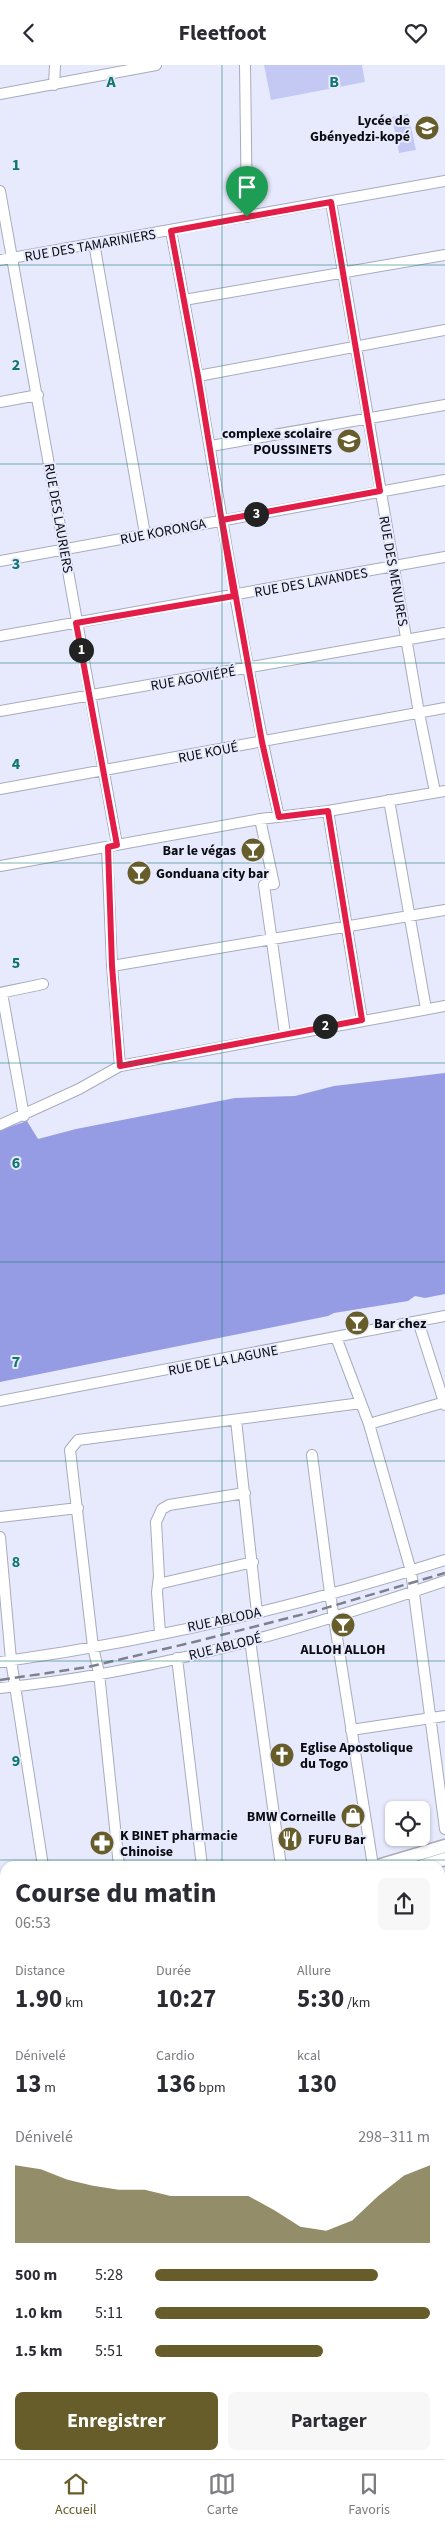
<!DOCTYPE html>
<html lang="fr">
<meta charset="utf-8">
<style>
body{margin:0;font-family:"Source Sans 3",sans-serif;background:#f7f7f7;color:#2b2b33;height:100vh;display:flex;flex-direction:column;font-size:19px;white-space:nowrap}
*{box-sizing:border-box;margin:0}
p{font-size:16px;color:#7c7c81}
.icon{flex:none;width:28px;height:28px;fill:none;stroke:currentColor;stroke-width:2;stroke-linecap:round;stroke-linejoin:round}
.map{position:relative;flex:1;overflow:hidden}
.drawer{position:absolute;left:0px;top:1796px;width:445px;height:599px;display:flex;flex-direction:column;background:#fff;border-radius:15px 15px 0 0;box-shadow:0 1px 4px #0004}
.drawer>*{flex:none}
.fabs{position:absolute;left:385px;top:1736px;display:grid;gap:10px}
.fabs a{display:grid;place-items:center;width:45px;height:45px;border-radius:8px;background:#fff;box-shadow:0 1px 4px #0004;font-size:25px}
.pin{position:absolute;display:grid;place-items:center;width:42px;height:42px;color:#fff;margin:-51px -21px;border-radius:50% 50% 50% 0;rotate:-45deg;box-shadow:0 0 5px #0007}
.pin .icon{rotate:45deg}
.km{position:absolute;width:25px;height:25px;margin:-12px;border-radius:50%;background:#222;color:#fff;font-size:14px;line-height:25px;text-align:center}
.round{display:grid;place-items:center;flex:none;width:52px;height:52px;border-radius:8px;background:#f7f7f7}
.overview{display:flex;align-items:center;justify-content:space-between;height:85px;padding:0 15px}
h1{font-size:28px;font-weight:700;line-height:38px}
.metrics{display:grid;grid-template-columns:repeat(3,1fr);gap:8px;height:85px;padding:5px 15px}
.metrics div{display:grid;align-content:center}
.metrics b{font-size:25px;font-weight:700}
.metrics small{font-size:14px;font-weight:400}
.metrics p{font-size:14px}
.chart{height:140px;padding:10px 15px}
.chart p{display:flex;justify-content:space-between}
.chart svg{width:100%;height:90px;margin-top:5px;fill:#675d2a;opacity:.7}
.action{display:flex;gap:10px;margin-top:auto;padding:10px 15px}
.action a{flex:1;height:58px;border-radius:8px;background:#675d2a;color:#fff;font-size:20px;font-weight:700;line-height:58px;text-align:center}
.action a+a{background:#f7f7f7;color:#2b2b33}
ul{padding:0 15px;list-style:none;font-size:16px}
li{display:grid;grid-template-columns:80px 60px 1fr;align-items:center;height:38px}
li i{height:12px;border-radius:6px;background:#675d2a}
header{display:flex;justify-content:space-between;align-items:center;height:65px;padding:0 15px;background:#fff;font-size:22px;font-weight:700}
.menu{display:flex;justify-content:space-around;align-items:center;height:70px;border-top:1px solid #e1e1e2;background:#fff;font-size:14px;color:#7c7c81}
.menu a{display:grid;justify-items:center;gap:2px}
.menu .on{color:#675d2a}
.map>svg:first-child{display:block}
.green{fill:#c4c9f3}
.water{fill:#959ce4}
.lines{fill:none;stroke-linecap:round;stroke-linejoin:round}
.minor-casing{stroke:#a8abbc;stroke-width:12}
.major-casing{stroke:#a8abbc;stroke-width:15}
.minor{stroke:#fff;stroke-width:10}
.major{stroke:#fff;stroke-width:12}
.rail{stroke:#7e808d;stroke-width:2.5;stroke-dasharray:10 5;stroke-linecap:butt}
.route-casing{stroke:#fff;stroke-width:10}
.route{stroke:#e11d48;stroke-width:6}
.grid{fill:none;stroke:#0f766e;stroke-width:1;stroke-opacity:0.55}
.labels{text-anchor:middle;stroke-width:4;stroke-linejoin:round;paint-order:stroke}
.poi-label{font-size:14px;font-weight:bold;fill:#0a0b11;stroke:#e7eafd;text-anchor:start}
.street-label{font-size:14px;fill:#0a0b11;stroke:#e7eafd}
.grid-label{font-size:16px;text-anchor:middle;font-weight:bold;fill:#0f766e;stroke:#e7eafd;stroke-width:4;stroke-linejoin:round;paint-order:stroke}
</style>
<header><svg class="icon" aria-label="back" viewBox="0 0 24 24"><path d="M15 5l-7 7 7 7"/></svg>Fleetfoot<svg class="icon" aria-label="heart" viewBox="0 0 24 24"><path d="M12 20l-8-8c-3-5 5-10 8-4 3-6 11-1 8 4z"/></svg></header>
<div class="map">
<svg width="445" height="2394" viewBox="0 0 445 2394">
<rect width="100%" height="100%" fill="#e7eafd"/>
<path class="green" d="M264 0H362L365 17 271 35Z
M408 49 416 85 399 88 392 52Z
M445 2356V2394H409L413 2390H440V2362Z"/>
<path class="water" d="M445 1008V1229L425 1233 415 1231 408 1236 334 1248 328 1251 0 1317V1065L27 1056 38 1074 76 1064 235 1033 295 1031 334 1021Z"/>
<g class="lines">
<defs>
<path id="minor" d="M245 0 247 152
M54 20 55 0
M0 29 156 0
M0 126 117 780
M331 137 419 648 435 727
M171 166C209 361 235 559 279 752
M94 178 145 469
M0 195 445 116
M184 235 445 190
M198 311 445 265
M0 337 38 330
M211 381 445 340
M0 496 445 415
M0 571 445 492
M0 646 445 568
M0 724 445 643
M389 735 426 944
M328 746 362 955
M260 754 274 819 264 820 285 969
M107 782 112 901 120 1001
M0 801 260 754 328 746 445 726
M112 901 445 845
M0 928 43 919
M2 928 24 1051
M0 1060 79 1024 120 1001 445 941
M418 1256 445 1340
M336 1272 369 1359 411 1506 445 1764
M0 1336 445 1251
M236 1355 257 1548
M369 1359 445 1337
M312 1390 330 1528 373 1801
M0 1452 78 1443
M0 1472 11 1595 43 1801
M158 1519 253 1497
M160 1568 157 1527 159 1511 156 1457 162 1444 169 1440 245 1428
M250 1575 281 1801
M177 1593 202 1801
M0 1597C150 1576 301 1541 445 1495
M0 1623C152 1608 301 1565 445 1516
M351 1665 445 1651
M119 1801 99 1608 93 1582 70 1385 78 1375 361 1338
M440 1873 445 1871
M0 1940H5
M440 1940 445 1939
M0 1986H5
M0 2062 5 2056
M440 2107H445
M0 2124 5 2128
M0 2199 5 2194
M440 2238 442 2251
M440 2297 445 2292
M0 2325 5 2330
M67 2390 71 2394
M197 2390 198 2394
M277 2390 278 2394
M344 2394 348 2390"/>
<path id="major" d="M378 1801 445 1781
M422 1801 445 1794
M0 1860 5 1859
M0 1874 5 1873"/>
</defs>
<use href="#minor" class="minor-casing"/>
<use href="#major" class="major-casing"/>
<use href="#minor" class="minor"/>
<use href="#major" class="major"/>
<path class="rail" d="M0 1615 88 1602 194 1577 312 1547 445 1508"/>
</g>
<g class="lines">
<defs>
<path id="route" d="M247 152 171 166 198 311 234 531 76 558 117 780 108 782 112 901 120 1001 362 955 328 746 279 752 262 677 222 455 380 426 331 137 247 152"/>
</defs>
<use href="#route" class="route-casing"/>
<use href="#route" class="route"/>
</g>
<path class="grid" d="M222 0V1801M0 200H445M0 399H445M0 598H445M0 798H445M0 998H445M0 1197H445M0 1396H445M0 1596H445M0 1795H445M0 1995H5M440 1995H445M0 2194H5M440 2194H445M222 2390V2394"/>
<defs>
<symbol id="school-disc" viewBox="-11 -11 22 22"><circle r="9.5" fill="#675d2a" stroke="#e7eafd"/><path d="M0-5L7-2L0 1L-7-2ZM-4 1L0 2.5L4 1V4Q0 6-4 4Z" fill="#fff"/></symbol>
<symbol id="bar-disc" viewBox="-11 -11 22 22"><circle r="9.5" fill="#675d2a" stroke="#e7eafd"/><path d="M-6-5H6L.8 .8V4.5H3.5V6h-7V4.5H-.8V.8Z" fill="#fff"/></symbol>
<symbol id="church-disc" viewBox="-11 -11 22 22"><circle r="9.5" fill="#675d2a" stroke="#e7eafd"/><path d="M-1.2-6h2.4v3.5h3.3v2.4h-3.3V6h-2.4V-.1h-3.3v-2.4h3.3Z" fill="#fff"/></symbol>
<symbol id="shop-disc" viewBox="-11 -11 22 22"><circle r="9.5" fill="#675d2a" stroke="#e7eafd"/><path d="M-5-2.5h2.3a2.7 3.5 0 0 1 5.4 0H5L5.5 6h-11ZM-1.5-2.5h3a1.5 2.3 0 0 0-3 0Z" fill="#fff"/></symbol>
<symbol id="restaurant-disc" viewBox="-11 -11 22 22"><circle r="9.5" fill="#675d2a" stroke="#e7eafd"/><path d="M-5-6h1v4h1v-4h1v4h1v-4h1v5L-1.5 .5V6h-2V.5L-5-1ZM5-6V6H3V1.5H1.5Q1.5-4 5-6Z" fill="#fff"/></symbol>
<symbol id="pharmacy-disc" viewBox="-11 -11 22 22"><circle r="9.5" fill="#675d2a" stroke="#e7eafd"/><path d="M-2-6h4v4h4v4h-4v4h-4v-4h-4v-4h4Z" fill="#fff"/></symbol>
</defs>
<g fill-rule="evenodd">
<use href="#school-disc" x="413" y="49" width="28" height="28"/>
<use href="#school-disc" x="335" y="362" width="28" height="28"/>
<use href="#bar-disc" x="239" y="771" width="28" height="28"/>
<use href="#bar-disc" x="125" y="794" width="28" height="28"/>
<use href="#bar-disc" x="343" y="1244" width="28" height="28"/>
<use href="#bar-disc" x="329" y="1546" width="28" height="28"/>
<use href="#church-disc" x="268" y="1676" width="28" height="28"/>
<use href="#shop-disc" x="339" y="1737" width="28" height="28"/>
<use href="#restaurant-disc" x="276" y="1760" width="28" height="28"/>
<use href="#pharmacy-disc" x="88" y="1764" width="28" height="28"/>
</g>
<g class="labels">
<g class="poi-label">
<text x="410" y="60" text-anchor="end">Lycée de<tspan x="410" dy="16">Gbényedzi-kopé</tspan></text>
<text x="332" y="373" text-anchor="end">complexe scolaire<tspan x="332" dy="16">POUSSINETS</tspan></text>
<text x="236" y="790" text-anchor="end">Bar le végas</text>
<text x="156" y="813">Gonduana city bar</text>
<text x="374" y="1263">Bar chez</text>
<text x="343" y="1589" text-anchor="middle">ALLOH ALLOH</text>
<text x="300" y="1687">Eglise Apostolique<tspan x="300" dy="16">du Togo</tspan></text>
<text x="336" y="1756" text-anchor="end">BMW Corneille</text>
<text x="120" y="1775">K BINET pharmacie<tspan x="120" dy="16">Chinoise</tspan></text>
<text x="308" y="1779">FUFU Bar</text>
</g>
<g class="street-label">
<text transform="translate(90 180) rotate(-10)" y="5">RUE DES TAMARINIERS</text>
<text transform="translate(59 453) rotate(80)" y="5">RUE DES LAURIERS</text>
<text transform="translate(163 466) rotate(-11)" y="5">RUE KORONGA</text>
<text transform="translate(394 506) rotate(80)" y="5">RUE DES MENURES</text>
<text transform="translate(311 517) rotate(-10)" y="5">RUE DES LAVANDES</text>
<text transform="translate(193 613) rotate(-10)" y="5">RUE AGOVIÉPÉ</text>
<text transform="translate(208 687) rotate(-11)" y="5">RUE KOUÉ</text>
<text transform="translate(223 1295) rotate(-11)" y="5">RUE DE LA LAGUNE</text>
<text transform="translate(224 1554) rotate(-12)" y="5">RUE ABLODA</text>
<text transform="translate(225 1581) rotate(-14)" y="5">RUE ABLODÉ</text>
</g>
</g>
<g class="grid-label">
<text x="111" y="22">A</text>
<text x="334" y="22">B</text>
<text x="16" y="105">1</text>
<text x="16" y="305">2</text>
<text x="16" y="504">3</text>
<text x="16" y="704">4</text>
<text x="16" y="903">5</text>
<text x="16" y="1103">6</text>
<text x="16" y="1302">7</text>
<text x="16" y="1502">8</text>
<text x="16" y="1701">9</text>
</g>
</svg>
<div class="fabs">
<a><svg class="icon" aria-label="locate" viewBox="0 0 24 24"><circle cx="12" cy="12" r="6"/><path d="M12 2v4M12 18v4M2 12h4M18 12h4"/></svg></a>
</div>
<div class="pin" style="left:247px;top:152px;background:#1e9e55"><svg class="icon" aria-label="arrive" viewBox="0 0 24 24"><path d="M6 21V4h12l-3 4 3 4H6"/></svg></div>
<b class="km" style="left:81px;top:585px">1</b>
<b class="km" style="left:325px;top:961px">2</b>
<b class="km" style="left:256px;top:449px">3</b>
<section class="drawer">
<div class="overview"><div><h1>Course du matin</h1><p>06:53</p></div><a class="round"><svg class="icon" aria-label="share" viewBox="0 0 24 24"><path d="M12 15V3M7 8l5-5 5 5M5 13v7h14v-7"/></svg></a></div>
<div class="metrics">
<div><p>Distance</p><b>1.90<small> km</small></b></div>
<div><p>Durée</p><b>10:27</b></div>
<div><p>Allure</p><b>5:30<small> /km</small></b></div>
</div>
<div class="metrics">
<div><p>Dénivelé</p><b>13<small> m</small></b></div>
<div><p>Cardio</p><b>136<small> bpm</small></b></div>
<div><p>kcal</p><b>130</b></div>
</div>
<div class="chart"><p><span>Dénivelé</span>298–311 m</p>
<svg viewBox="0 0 160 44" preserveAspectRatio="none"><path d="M0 44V6L10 8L20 13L30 16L40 18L50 18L60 21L70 21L80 21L90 21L100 28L110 36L120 38L130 33L140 21L150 11L160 6V44z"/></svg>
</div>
<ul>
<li><b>500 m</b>5:28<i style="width:81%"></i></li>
<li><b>1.0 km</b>5:11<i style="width:100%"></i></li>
<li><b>1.5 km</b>5:51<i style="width:61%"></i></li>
</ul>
<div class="action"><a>Enregistrer</a><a>Partager</a></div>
</section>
</div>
<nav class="menu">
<a class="on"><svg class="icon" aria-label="home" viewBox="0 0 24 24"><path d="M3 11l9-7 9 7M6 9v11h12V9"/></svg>Accueil</a>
<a><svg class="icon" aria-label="map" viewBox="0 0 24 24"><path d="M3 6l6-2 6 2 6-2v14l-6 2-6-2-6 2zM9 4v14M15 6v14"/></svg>Carte</a>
<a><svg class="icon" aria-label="saved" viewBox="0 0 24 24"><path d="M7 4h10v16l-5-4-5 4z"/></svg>Favoris</a>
</nav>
